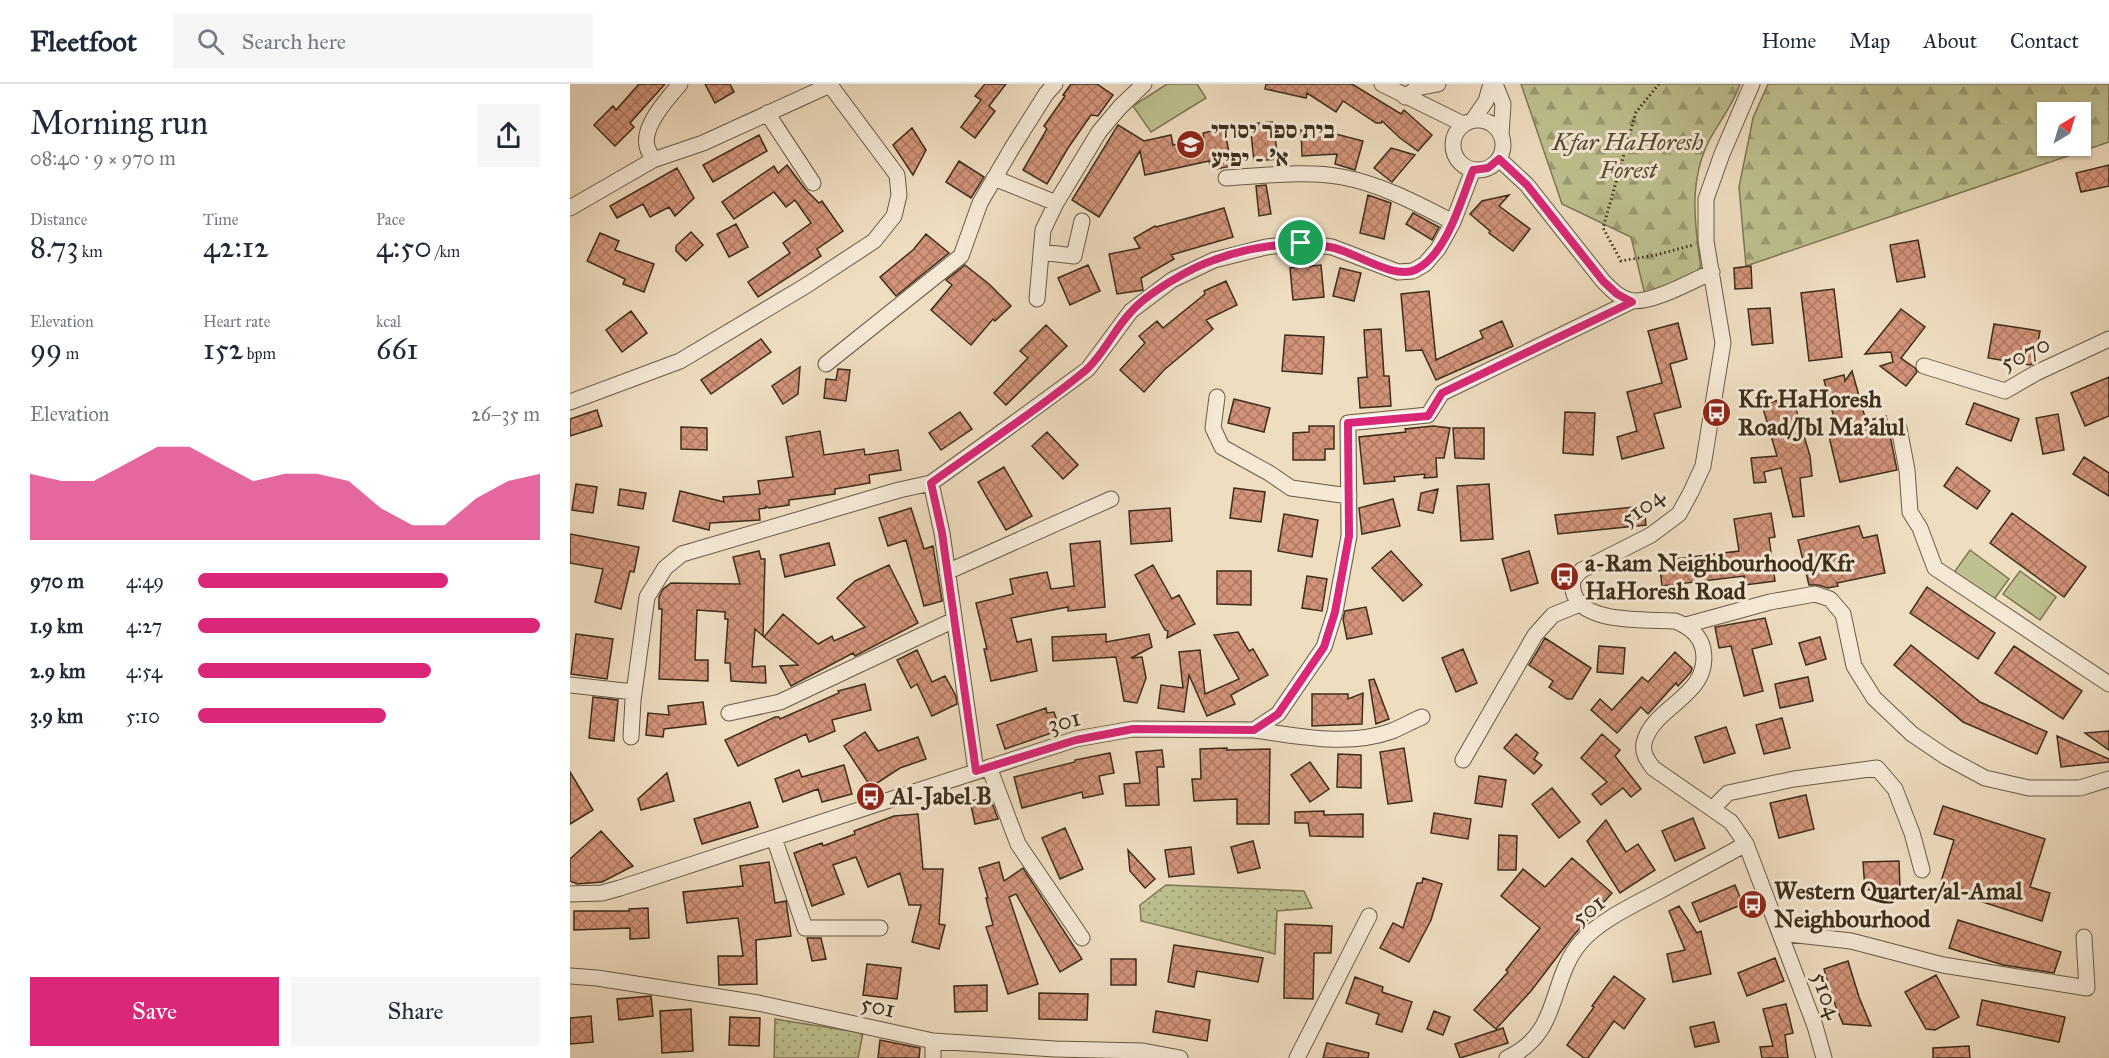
<!DOCTYPE html>
<meta charset="utf-8">
<style>
body{margin:0;font-family:"IM FELL Great Primer","Frank Ruhl Libre",serif;background:#f6f6f7;color:#1f2937;height:100vh;display:flex;flex-direction:column;font-size:22px;white-space:nowrap}
*{box-sizing:border-box;margin:0}
p{font-size:20px;color:#747a83}
.icon{flex:none;width:33px;height:33px;fill:none;stroke:currentColor;stroke-width:2;stroke-linecap:round;stroke-linejoin:round}
.map{position:relative;flex:1;overflow:hidden}
.details{display:flex;flex-direction:column;background:#fff;width:570px}
.details>*{flex:none}
.needle{width:39px;rotate:38deg}
.controls{position:absolute;left:1467px;top:18px;display:grid;gap:12px}
.controls a{display:grid;place-items:center;width:54px;height:54px;border-radius:0px;background:#fff;box-shadow:0 2px 4px #0004;font-size:30px}
.pin{position:absolute;display:grid;place-items:center;width:51px;height:51px;color:#fff;margin:-26px;border:3px solid #fff;border-radius:50%;box-shadow:0 2px 6px #0007}
.round{display:grid;place-items:center;flex:none;width:63px;height:63px;border-radius:0px;background:#f6f6f7}
.overview{display:flex;align-items:center;justify-content:space-between;height:102px;padding:0 30px}
h1{font-size:33px;font-weight:600;line-height:45px}
.metrics{display:grid;grid-template-columns:repeat(3,1fr);gap:9px;height:102px;padding:6px 30px}
.metrics div{display:grid;align-content:center}
.metrics b{font-size:30px;font-weight:600}
.metrics small{font-size:16px;font-weight:400}
.metrics p{font-size:16px}
.chart{height:168px;padding:12px 30px}
.chart p{display:flex;justify-content:space-between}
.chart svg{width:100%;height:108px;margin-top:6px;fill:#db2777;opacity:.7}
.button{display:flex;gap:12px;margin-top:auto;padding:12px 30px}
.button a{flex:1;height:69px;border-radius:0px;background:#db2777;color:#fff;font-size:24px;font-weight:600;line-height:69px;text-align:center}
.button a+a{background:#f6f6f7;color:#1f2937}
ul{padding:0 30px;list-style:none;font-size:20px}
li{display:grid;grid-template-columns:96px 72px 1fr;align-items:center;height:45px}
li i{height:15px;border-radius:8px;background:#db2777}
header{display:flex;align-items:center;gap:36px;box-sizing:border-box;height:84px;padding:0 30px;background:#fff;border-bottom:2px solid #e0e1e3}
header strong{font-size:28px}
nav{display:flex;gap:33px;margin-inline-start:auto;font-size:21px}
.search{width:420px;height:54px;background:#f6f6f7;display:flex;align-items:center;gap:15px;box-sizing:border-box;padding:0 21px;border-radius:0px;color:#747a83;font-size:22px}
main{display:flex;flex:1;min-height:0}
.map>svg:first-child{display:block}
.grass{fill:url(#grass-dots);stroke:#7d7755;stroke-width:1.5}
.forest{fill:url(#forest-firs);stroke:#7d7755;stroke-width:1.5;fill-rule:evenodd}
.park{fill:#bec08f;stroke:#7d7755;stroke-width:1.5}
.building{fill:url(#building-cross-hatch);stroke:#3c2e1b;stroke-width:1.5}
.lines{fill:none;stroke-linecap:round;stroke-linejoin:round}
.minor-casing{stroke:#695a44;stroke-width:17}
.path{stroke:#3c2e1b;stroke-width:3;stroke-dasharray:1.5 3;stroke-linecap:butt}
.minor{stroke:#f5e9d6;stroke-width:15}
.route-casing{stroke:#fff;stroke-width:12}
.route{stroke:#db2777;stroke-width:8}
.labels{text-anchor:middle;stroke-width:6;stroke-linejoin:round;paint-order:stroke}
.poi-label{font-size:24px;font-weight:bold;fill:#3c2e1b;stroke:#f5e9d6;text-anchor:start}
.park-label{font-size:24px;font-style:italic;fill:#564b32;stroke:#f5e9d6}
.street-label{font-size:24px;fill:#3c2e1b;stroke:#f5e9d6}
</style>
<header>
<strong>Fleetfoot</strong>
<div class="search"><svg class="icon" aria-label="search" viewBox="0 0 24 24"><circle cx="10" cy="10" r="6"/><path d="M15 15l6 6"/></svg>Search here</div>
<nav><a>Home</a><a>Map</a><a>About</a><a>Contact</a></nav>
</header>
<main>
<section class="details">
<div class="overview"><div><h1>Morning run</h1><p>08:40 · 9 × 970 m</p></div><a class="round"><svg class="icon" aria-label="share" viewBox="0 0 24 24"><path d="M12 15V3M7 8l5-5 5 5M5 13v7h14v-7"/></svg></a></div>
<div class="metrics">
<div><p>Distance</p><b>8.73<small> km</small></b></div>
<div><p>Time</p><b>42:12</b></div>
<div><p>Pace</p><b>4:50<small> /km</small></b></div>
</div>
<div class="metrics">
<div><p>Elevation</p><b>99<small> m</small></b></div>
<div><p>Heart rate</p><b>152<small> bpm</small></b></div>
<div><p>kcal</p><b>661</b></div>
</div>
<div class="chart"><p><span>Elevation</span>26–35 m</p>
<svg viewBox="0 0 160 44" preserveAspectRatio="none"><path d="M0 44V17L10 20L20 20L30 13L40 6L50 6L60 13L70 20L80 17L90 17L100 20L110 31L120 38L130 38L140 27L150 20L160 17V44z"/></svg>
</div>
<ul>
<li><b>970 m</b>4:49<i style="width:73%"></i></li>
<li><b>1.9 km</b>4:27<i style="width:100%"></i></li>
<li><b>2.9 km</b>4:54<i style="width:68%"></i></li>
<li><b>3.9 km</b>5:10<i style="width:55%"></i></li>
</ul>
<div class="button"><a>Save</a><a>Share</a></div>
</section>
<div class="map">
<svg width="1539" height="974" viewBox="0 0 1539 974">
<defs>
<pattern id="grass-dots" width="8" height="8" patternUnits="userSpaceOnUse" patternTransform="scale(1.5)"><rect width="8" height="8" fill="#bec08f"/><path d="M2 2h.1M6 6h.1" fill="none" stroke="#9c9c74" stroke-width="1.8" stroke-linecap="round"/></pattern>
<pattern id="forest-firs" width="22" height="20" patternUnits="userSpaceOnUse" patternTransform="scale(1.5)"><rect width="22" height="20" fill="#bec08f"/><path d="M5 1l3.5 6h-7zM16 11l3.5 6h-7z" fill="#9c9c74"/></pattern>
<pattern id="building-cross-hatch" width="8" height="8" patternUnits="userSpaceOnUse" patternTransform="scale(1.5)"><rect width="8" height="8" fill="#d29379"/><path d="M0 0l8 8M0 8l8-8" fill="none" stroke="#ac7862"/></pattern>
</defs>
<rect width="100%" height="100%" fill="#efddc0"/>
<filter id="stains"><feTurbulence type="fractalNoise" baseFrequency=".00333" numOctaves="4"/><feColorMatrix values="0 0 0 0 .2 0 0 0 0 .09 0 0 0 0 .02 0 0 0 .5 -.17"/></filter>
<radialGradient id="worn" r=".72"><stop offset=".6" stop-color="#630" stop-opacity="0"/><stop offset="1" stop-color="#630" stop-opacity=".3"/></radialGradient>
<path class="grass" d="M596 801 734 807 742 824 707 827 705 870 571 837 570 821Z
M205 935 293 949 288 974H204Z"/>
<path class="forest" d="M951 0H1170C1163 21 1149 38 1139 57 1118 98 1125 142 1131 185L1075 211 1061 153 992 120Z
M1198 0H1539V58L1176 182 1169 103 1183 34ZM1510 28V62H1478V28Z"/>
<path class="park" d="M597 0H627L636 14 581 48 563 22Z
M1400 466 1439 495 1422 518 1383 490Z
M1450 487 1486 513 1470 536 1433 510Z"/>
<path class="building" d="M69 0H95L60 39 64 43 45 62 24 41 43 22 46 26Z
M135 0H160L164 8 145 19Z
M415 0H436L419 22 425 27 405 54 391 43 411 16 405 12Z
M501 0H527L543 11 528 32 521 31 498 64 477 100 453 86 477 45 474 42 495 12 493 11Z
M696 0H782L831 30 834 26 862 51 848 67 830 54 812 37 811 39H806L773 17 766 28 737 9 736 14 695 5Z
M703 38 708 75 684 77 680 40Z
M548 41 574 57 601 51 603 61 634 55 633 49 654 44 662 82 641 86 639 77 575 91 570 67 529 133 502 116Z
M342 44 356 66 343 91 323 61Z
M756 44 754 47 793 57 785 86 765 80 767 70 732 72 731 46Z
M189 51 197 67 143 98 133 81Z
M821 64 845 71 822 98 804 84Z
M389 77 414 93 401 114 376 98Z
M217 81 235 105 249 119 252 117 273 147 247 165 251 172 188 213 178 198 220 169 213 159 241 139 225 116 216 123 204 108 164 135 152 118 204 82 208 89Z
M1539 81V102L1511 108 1506 89Z
M107 84 124 114 105 132 99 123 80 133 73 120 47 134 40 122Z
M696 101 701 130 689 132 686 102Z
M798 111 821 119 814 155 790 149Z
M939 111 929 122 960 145 943 167 919 149 920 147 900 130 912 117Z
M654 124 663 153 601 171 604 175 571 194 573 206 547 210 539 170 570 164 564 154 585 142 586 143Z
M843 129 869 143 862 156 836 140Z
M166 140 178 163 159 173 147 150Z
M121 148 133 161 116 177 106 167V162Z
M30 149 49 157 45 166 84 180 74 208 53 200 55 195 17 177Z
M356 150 379 169 326 212 310 193 343 166Z
M1348 156 1355 193 1327 198 1320 161Z
M395 181 419 200 441 222 425 237 423 235 401 261 361 226 382 201 376 196Z
M518 181 530 207 500 221 488 194Z
M751 181 754 213 723 216 720 184Z
M1181 182 1182 204 1165 205 1164 184Z
M770 184 791 189 784 217 763 212Z
M656 197 667 221 636 236 643 245 594 286 574 308 550 286 575 259 569 252 587 237 593 244 635 210 634 207Z
M1264 205 1272 273 1239 277 1231 209Z
M859 207 866 276 913 254 910 247 932 237 943 262 866 296 852 266 836 267 831 210Z
M1200 224 1203 259 1182 261 1178 225Z
M1331 225 1355 243 1331 274 1345 284 1347 288 1336 302 1310 282 1323 278 1321 268 1295 270Z
M61 227 77 249 52 268 36 246Z
M1108 239 1117 275 1100 280 1111 323 1084 330 1094 364 1052 375 1047 353 1067 347 1057 308 1092 299 1078 247Z
M1424 240 1470 247 1464 279 1460 281 1418 274Z
M476 241 497 262 436 321 424 309 458 274 450 267Z
M811 245 814 292H819L821 322 790 324 788 294 797 293 794 246Z
M715 251 754 253 752 290 712 287Z
M191 255 201 268 141 310 131 296Z
M230 283 228 310 213 320 202 302Z
M268 285 280 286 276 317 254 314 256 295 266 296Z
M1282 287 1296 337 1316 332 1327 386 1270 398 1260 357V351L1268 349 1254 296 1274 291 1275 297Z
M1539 293V332L1515 342 1501 309Z
M1222 312 1240 372 1242 392 1230 394 1234 432 1223 433 1211 384 1194 388 1196 398 1184 399 1181 374 1207 372 1192 321Z
M664 315 700 324 694 348 658 339Z
M1404 319 1449 335 1441 357 1396 340Z
M27 326 32 342 0 352V335Z
M390 328 402 345 371 366 359 349Z
M995 328 1025 329 1023 371 993 369Z
M1488 330 1494 366 1473 370 1466 334Z
M739 342H764V365H755V376H723V349L739 348Z
M863 342 880 344 874 374H866L867 393 854 394 855 390 824 393 825 397 794 400 789 353 836 348 835 345Z
M111 343 137 344V366L111 365Z
M883 344H914V375L885 374Z
M250 347 254 371 294 365 295 371 328 366 331 386 299 391 300 399 265 405V410L219 416V421L199 424 196 422V424L189 425 190 436 140 439 139 446 103 437 110 407 154 418 153 413 190 410 188 397 223 393 216 353Z
M477 348 508 381 493 395 462 362Z
M1514 373 1539 389V412L1503 390Z
M434 383 462 432 436 446 408 398Z
M1387 383 1420 407 1407 425 1374 402Z
M6 400 27 403 23 429 2 426Z
M919 400 923 455 891 457 887 402Z
M664 404 695 408 691 438 660 434Z
M50 405 76 409 73 425 48 421Z
M868 405 863 429 848 426 851 409Z
M823 415 830 442 792 450 789 424Z
M1074 422 1076 441 988 450 985 431Z
M341 424 354 465 363 462 372 517 354 522 336 456 318 462 309 434Z
M600 424 602 457 561 460 559 427Z
M1201 429 1205 453 1199 454 1205 497 1175 501 1174 492 1092 502 1089 477 1169 467 1164 435Z
M1442 429 1516 483 1494 513 1420 459Z
M714 430 748 436 742 473 708 467Z
M1289 442 1293 454 1307 451 1315 489 1267 499 1268 502 1258 504 1248 501H1239L1228 456Z
M0 450 69 463 64 488 60 487 51 525 25 518 33 485 0 479Z
M530 457 535 523 498 527V523L441 534 447 558 461 555 467 587 421 597 414 565H417L406 519 443 510 440 495 477 488 481 505 504 502 500 460Z
M259 459 265 481 215 493 210 471Z
M189 467 191 475H195L193 552 185 545 182 583 195 582 196 599 161 597 160 579H155L158 535H155V528L127 526 125 576H138V597L89 595 92 525H89V513L93 505 101 499 170 500 163 473Z
M821 467 852 501 833 517 802 484Z
M959 467 968 499 941 507 932 475Z
M319 481 348 539 285 572 283 569 221 602 210 582 228 581 194 553 213 530 248 560 262 552 264 557 295 543 267 514 285 497Z
M583 481 602 515 609 511 625 540 597 554 598 547 595 546 565 491Z
M647 487H681V521L647 520Z
M737 492 757 495 752 527 732 524Z
M1357 503 1425 549 1408 575 1340 529Z
M796 523 802 550 777 555 773 535 775 527Z
M1195 534 1202 560 1182 565 1193 607 1174 612 1161 562 1149 564 1145 543Z
M668 548 679 567 683 565 698 591 661 611 665 620 637 632 619 591 614 628 588 624 591 601 613 604 609 568 630 566 635 610 669 595 644 551Z
M6 550 43 555 37 595 1 590Z
M536 550V558L579 550 582 563 561 574 572 573 576 594 567 619 554 617 546 573 483 577 482 553Z
M1250 553 1256 575 1236 581 1229 559Z
M975 554 1021 584 1002 615H997L979 603 983 597 959 581Z
M1341 561 1410 618 1477 648 1467 670 1393 638 1324 581Z
M1029 562 1055 564 1053 590 1027 588Z
M1444 562 1512 607 1493 635 1425 589Z
M893 565 907 599 886 608 872 574Z
M347 566 362 598 375 592 386 612 387 620 362 632 347 600 341 604 327 576Z
M1105 568 1122 584 1121 588 1108 602 1106 599 1078 630 1071 623 1047 649 1021 626 1030 615 1042 626 1072 593 1078 598Z
M1238 593 1243 617 1210 624 1205 600Z
M804 595 819 635 806 640 799 596Z
M295 600 301 626 262 636 265 647 239 658 236 650 168 682 155 656 205 633H209L210 635 269 609 268 607Z
M793 609 792 640 742 642V610H778V615Z
M23 613 48 616 44 657 19 654Z
M133 618 136 640 94 645 93 653 76 651 78 629 99 631 98 622Z
M476 624 477 629 484 628 490 646 435 665 427 641Z
M1212 634 1220 664 1194 670 1186 641Z
M1156 643 1165 669 1134 679 1125 653Z
M1539 647V666L1515 649Z
M295 648 308 667 348 653 356 675 330 684 301 703 274 662Z
M946 650 968 669 964 675 972 681 964 690 934 664Z
M1032 650 1050 666 1045 672 1071 705 1061 713 1053 704 1031 721 1022 710 1037 698 1011 674Z
M1487 652 1539 675V678L1491 683Z
M657 664V666L700 665 699 740H667V715L624 717 622 695H631L630 665Z
M834 664 842 717 818 720 810 668Z
M592 666 594 683H587L589 721 556 722 554 700 570 699 566 668Z
M540 669 544 689 529 692 533 710 513 714 512 708 452 724 444 693 505 678V676Z
M768 670 791 671V704L767 703Z
M740 678 759 705 740 718 721 691Z
M274 681 282 710 252 718 248 705 213 718 205 695 229 686 232 693Z
M0 688 23 726 0 740Z
M97 689 104 717 71 726 68 715Z
M909 692 936 696 932 723 905 719Z
M982 704 1010 738 989 754 962 720Z
M1236 711 1244 745 1209 754 1200 719Z
M420 713 428 735 405 740 400 717Z
M180 718 188 743 132 760 124 735Z
M1373 722 1475 755 1460 803 1480 809 1472 837 1369 804 1384 756 1364 750Z
M754 727V731L793 730V753L740 752 738 739H725V728Z
M864 729 901 735 898 755 861 749Z
M348 730 353 785H373L369 840 375 841 369 865 342 858 351 821H339L330 789 298 803 286 773 263 781 274 810 242 822 224 769 252 759 253 762 285 750 284 747 324 732Z
M1123 734 1135 764 1105 777 1092 747Z
M1036 736 1056 768 1068 760 1085 786 1050 809 1017 757Z
M495 744 513 785 490 795 472 754Z
M31 747 63 782 32 798 7 800 0 797V775Z
M929 751 947 752 946 786H928Z
M683 757 690 784 668 789 661 763Z
M621 763 624 790 599 793 595 766Z
M558 766 585 795 575 804 560 787Z
M1002 774 1042 809 1003 852 961 907 926 945 904 926 938 888 936 886 970 844 931 812 953 785 975 803Z
M1329 777 1330 804 1295 806 1293 778Z
M199 778 205 819 216 817 221 852 186 856 187 900 149 901 148 872H173L168 834 117 839 113 808 173 802 170 782Z
M429 778 434 797 453 784 512 875 490 888 446 810 439 813 468 900 438 910 416 843 423 841 416 814H418L409 784Z
M853 794 872 800 861 836 839 878 810 864 823 839 833 844 847 799H852Z
M1165 801 1173 820 1130 838 1122 819Z
M1109 822 1127 849 1131 847 1141 890 1103 898 1097 870 1115 866 1099 827Z
M78 824 79 854 60 855V844L4 846V827H59V825Z
M1388 836 1491 868 1484 889 1433 881 1379 864Z
M715 840 762 842 761 869H744L743 915 714 914Z
M237 854H251L256 875 242 877Z
M604 861 693 874 688 898 627 887 624 903 598 898Z
M1205 874 1214 897 1177 912 1168 889Z
M541 875H566V901H541Z
M1278 877 1289 913 1301 942 1273 940 1262 913 1254 885Z
M297 880 331 884 327 915 293 911Z
M1366 891 1389 933 1365 946 1356 945 1335 908Z
M1044 892 1075 915 1054 945 1044 937 1018 974H1014L997 961 1024 923 1022 922Z
M785 893 813 903 812 908 842 918 832 948 806 940 809 930 776 919Z
M417 901V927L385 928 384 902Z
M469 909 518 910 517 936 469 935Z
M81 912 83 932 49 936 47 915Z
M1412 916 1495 933 1489 958 1407 941Z
M1216 920 1223 949 1215 951 1218 974H1192L1190 963 1203 962 1193 925Z
M121 925 123 967 92 969 90 927Z
M586 927 640 936 637 957 583 948Z
M864 927 880 933 873 951 857 945Z
M21 932 23 958 0 960V934Z
M160 933 190 934 189 962 159 961Z
M1144 938 1149 958 1125 963 1120 943Z
M933 944 938 959 890 974 885 960Z
M310 956 350 964 349 974H308Z
M757 959 799 969 798 974H753Z
M1399 962 1400 974H1363V964Z"/>
<g class="lines">
<defs>
<path id="minor" d="M812 0 893 40
M925 0 933 20 931 51
M1182 0 1152 70 1136 115V157L1153 259 1133 382 1121 408 1109 430 1081 451 1012 486C1005 492 1001 497 1003 506 1009 541 1079 535 1105 537 1118 542 1130 551 1133 565 1142 612 1083 621 1074 659 1072 669 1077 676 1083 684L1161 738 1176 760 1245 942 1254 974
M835 13 847 4 868 0
M197 29 243 99
M883 61a25 25 0 1 1 50 0a25 25 0 1 1-50 0Z
M903 36 916 17 921 0
M929 75 957 101 1033 197C1041 205 1048 213 1059 216 1078 222 1124 196 1142 188
M83 76C81 71 78 67 77 62 72 42 98 14 110 0
M424 94 486 119
M656 94C692 92 736 86 772 93 811 100 848 120 883 138
M0 124 83 76 133 59 260 1 327 91 329 111 324 132 304 157 237 201 110 277 0 318
M471 168 504 172 512 137
M467 215 473 146 486 119 529 48 550 23 574 0
M256 280 391 172 410 119 442 64 476 10 485 0
M1354 282 1435 307 1466 289 1539 255
M647 313 643 344 652 363 699 389 721 404 779 412
M1329 344 1337 386 1340 428 1350 444 1365 484 1539 600
M361 399 372 449 406 687
M377 488 541 415
M1116 541 1200 518 1245 510 1260 515 1273 530 1284 582 1304 614 1342 650 1376 673 1415 694 1459 704H1510L1539 695
M0 601 64 608
M159 629 210 618 384 536
M684 646C729 652 778 663 822 647 832 643 842 637 852 633
M61 653 63 616 77 513 95 484 112 470 329 406 361 399 436 345 518 285 561 227 602 196 644 176 696 163 731 159 762 163 828 188 843 187 855 180 868 165 883 138 903 86
M893 676 965 551 983 531 1010 520
M419 683 448 760 512 854
M1143 724 1158 709 1224 695 1307 684 1325 705 1342 749 1352 786
M204 754 235 844H310
M0 810 32 809 50 804 506 655 563 645 684 646 708 630 754 563 765 528 779 452 778 339 858 331 872 309 1062 217
M1210 849 1281 857 1373 881 1517 904 1514 853
M0 892 27 894 188 919 363 957 485 965 573 967 610 974
M363 957V974
M727 974 799 832
M937 974C992 949 978 896 1011 858 1028 838 1061 822 1084 810 1115 793 1145 777 1176 760"/>
</defs>
<use href="#minor" class="minor-casing"/>
<path class="path" d="M1089 0 1066 28 1033 144 1051 177 1086 171 1123 161"/>
<use href="#minor" class="minor"/>
</g>
<g class="lines">
<defs>
<path id="route" d="M929 75 957 101 1033 197 1047 210 1062 218 872 309 858 332 778 339 779 452 765 528 754 563 708 630 684 646 563 645 506 656 406 687 372 449 361 399C412 362 468 326 516 286 533 271 544 246 560 229 576 210 620 184 644 176 678 163 723 156 760 163 784 167 823 196 845 186 877 171 891 116 903 86L918 84Z"/>
</defs>
<use href="#route" class="route-casing"/>
<use href="#route" class="route"/>
</g>
<defs>
<symbol id="school-disc" viewBox="-11 -11 22 22"><circle r="9.5" fill="#8f2418" stroke="#f5e9d6"/><path d="M0-5L7-2L0 1L-7-2ZM-4 1L0 2.5L4 1V4Q0 6-4 4Z" fill="#fff"/></symbol>
<symbol id="bus-disc" viewBox="-11 -11 22 22"><circle r="9.5" fill="#8f2418" stroke="#f5e9d6"/><path d="M-5-6H5V4H4V6H2V4H-2V6H-4V4H-5ZM-3.5-4V0h7V-4ZM-3.5 1.2v1.5H-2V1.2ZM2 1.2v1.5H3.5V1.2Z" fill="#fff"/></symbol>
</defs>
<g fill-rule="evenodd">
<use href="#school-disc" x="604" y="44" width="33" height="33"/>
<use href="#bus-disc" x="1130" y="312" width="33" height="33"/>
<use href="#bus-disc" x="978" y="476" width="33" height="33"/>
<use href="#bus-disc" x="284" y="696" width="33" height="33"/>
<use href="#bus-disc" x="1166" y="804" width="33" height="33"/>
</g>
<g class="labels">
<g class="poi-label">
<text x="641" y="54">בית ספר יסודי<tspan x="641" dy="28">א' - יפיע</tspan></text>
<text x="1168" y="323">Kfr HaHoresh<tspan x="1168" dy="28">Road/Jbl Ma'alul</tspan></text>
<text x="1015" y="487">a-Ram Neighbourhood/Kfr<tspan x="1015" dy="28">HaHoresh Road</tspan></text>
<text x="321" y="720">Al-Jabel B</text>
<text x="1204" y="815">Western Quarter/al-Amal<tspan x="1204" dy="28">Neighbourhood</tspan></text>
</g>
<g class="park-label">
<text x="1058" y="66">Kfar HaHoresh<tspan x="1058" dy="28">Forest</tspan></text>
</g>
<g class="street-label">
<text transform="translate(1455 269) rotate(-26)" y="8">5070</text>
<text transform="translate(1072 423) rotate(-37)" y="8">5104</text>
<text transform="translate(494 637) rotate(-15)" y="8">301</text>
<text transform="translate(1018 826) rotate(-38)" y="8">501</text>
<text transform="translate(1257 911) rotate(70)" y="8">5104</text>
<text transform="translate(308 922) rotate(12)" y="8">501</text>
</g>
</g>
<rect width="100%" height="100%" filter="url(#stains)"/>
<rect width="100%" height="100%" fill="url(#worn)"/>
</svg>
<div class="controls">
<a><svg class="needle" viewBox="-14 -14 28 28"><path d="M0-13l5 13h-10z" fill="#e53935"/><path d="M0 13l5-13h-10z" fill="#747a83"/></svg></a>
</div>
<div class="pin" style="left:731px;top:159px;background:#1e9e55"><svg class="icon" aria-label="arrive" viewBox="0 0 24 24"><path d="M6 21V4h12l-3 4 3 4H6"/></svg></div>
</div>
</main>
